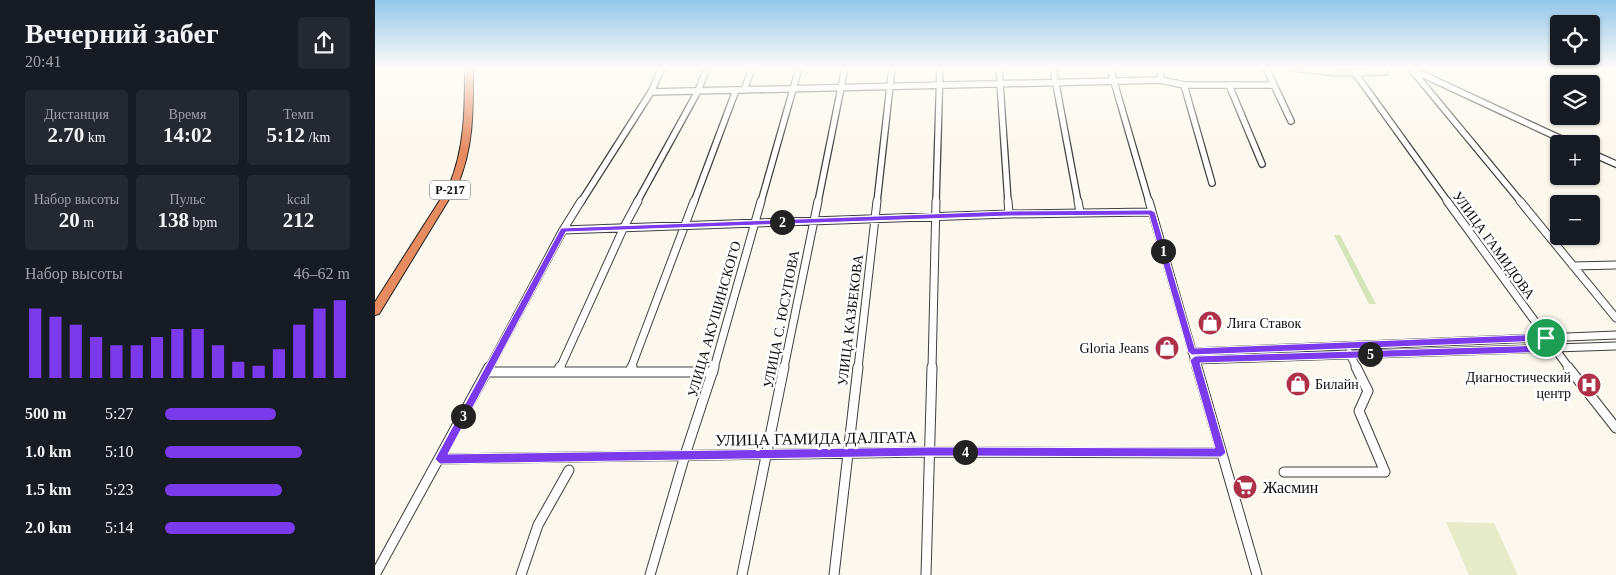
<!DOCTYPE html>
<html lang="ru">
<meta charset="utf-8">
<style>
body{margin:0;font-family:"Times New Roman",serif;background:#242831;color:#f1f3f6;height:100vh;display:flex;flex-direction:column;font-size:19px;white-space:nowrap}
*{box-sizing:border-box;margin:0}
p{font-size:16px;color:#9ea1a6}
.icon{flex:none;width:28px;height:28px;fill:none;stroke:currentColor;stroke-width:2;stroke-linecap:round;stroke-linejoin:round}
.map{position:relative;flex:1;overflow:hidden}
.sheet{display:flex;flex-direction:column;background:#171b24;width:375px}
.sheet>*{flex:none}
.fabs{position:absolute;left:1175px;top:15px;display:grid;gap:10px}
.fabs a{display:grid;place-items:center;width:50px;height:50px;border-radius:5px;background:#171b24;box-shadow:0 1px 4px #0004;font-size:25px}
.pin{position:absolute;display:grid;place-items:center;width:42px;height:42px;color:#fff;margin:-21px;border:2px solid #fff;border-radius:50%;box-shadow:0 1px 5px #0007}
.km{position:absolute;width:25px;height:25px;margin:-12px;border-radius:50%;background:#222;color:#fff;font-size:14px;line-height:25px;text-align:center}
.round{display:grid;place-items:center;flex:none;width:52px;height:52px;border-radius:5px;background:#242831}
.head{display:flex;align-items:center;justify-content:space-between;height:85px;padding:0 25px}
h1{font-size:28px;font-weight:700;line-height:38px}
.stats{display:grid;grid-template-columns:repeat(3,1fr);gap:8px;height:85px;padding:5px 25px}
.stats div{display:grid;align-content:center;border-radius:5px;background:#242831;text-align:center}
.stats b{font-size:21px;font-weight:700}
.stats small{font-size:14px;font-weight:400}
.stats p{font-size:14px}
.chart{height:140px;padding:10px 25px}
.chart p{display:flex;justify-content:space-between}
.chart svg{width:100%;height:90px;margin-top:5px;stroke:#7c3aed;stroke-width:6}
ul{padding:0 25px;list-style:none;font-size:16px}
li{display:grid;grid-template-columns:80px 60px 1fr;align-items:center;height:38px}
li i{height:12px;border-radius:6px;background:#7c3aed}
main{display:flex;flex:1;min-height:0}
.map>svg:first-child{display:block}
.green{fill:#d6e4b9}
.pitch{fill:#e6ecca}
.lines{fill:none;stroke-linecap:round;stroke-linejoin:round}
.minor-far2-casing{stroke:#3f3f3f;stroke-width:8}
.minor-far1-casing{stroke:#3f3f3f;stroke-width:9}
.minor-casing{stroke:#3f3f3f;stroke-width:11}
.highway-casing{stroke:#1d1d1d;stroke-width:2}
.minor-far2{stroke:#fff;stroke-width:5.5}
.minor-far1{stroke:#fff;stroke-width:7}
.minor{stroke:#fff;stroke-width:9}
.highway{fill:#e78b61;fill-rule:evenodd}
.route{fill:#7c3aed;stroke:#fff;fill-rule:evenodd}
.labels{text-anchor:middle;stroke-width:5;stroke-linejoin:round;paint-order:stroke}
.shield{fill:#fff;stroke:#555;stroke-width:1}
.shield-label{font-size:12px;font-weight:bold;fill:#0c0c0c}
.street-label{font-size:14px;fill:#0c0c0c;stroke:#fff}
.poi-label{font-size:14px;fill:#0c0c0c;stroke:#fff;text-anchor:start}
.near-street-label{font-size:16px;fill:#0c0c0c;stroke:#fff}
.near-poi-label{font-size:16px;fill:#0c0c0c;stroke:#fff;text-anchor:start}
</style>
<main>
<section class="sheet">
<div class="head"><div><h1>Вечерний забег</h1><p>20:41</p></div><a class="round"><svg class="icon" aria-label="share" viewBox="0 0 24 24"><path d="M12 15V3M7 8l5-5 5 5M5 13v7h14v-7"/></svg></a></div>
<div class="stats">
<div><p>Дистанция</p><b>2.70<small> km</small></b></div>
<div><p>Время</p><b>14:02</b></div>
<div><p>Темп</p><b>5:12<small> /km</small></b></div>
</div>
<div class="stats">
<div><p>Набор высоты</p><b>20<small> m</small></b></div>
<div><p>Пульс</p><b>138<small> bpm</small></b></div>
<div><p>kcal</p><b>212</b></div>
</div>
<div class="chart"><p><span>Набор высоты</span>46–62 m</p>
<svg viewBox="0 0 160 44" preserveAspectRatio="none"><path d="M5 44V10M15 44V14M25 44V18M35 44V24M45 44V28M55 44V28M65 44V24M75 44V20M85 44V20M95 44V28M105 44V36M115 44V38M125 44V30M135 44V18M145 44V10M155 44V6"/></svg>
</div>
<ul>
<li><b>500 m</b>5:27<i style="width:60%"></i></li>
<li><b>1.0 km</b>5:10<i style="width:74%"></i></li>
<li><b>1.5 km</b>5:23<i style="width:63%"></i></li>
<li><b>2.0 km</b>5:14<i style="width:70%"></i></li>
</ul>
</section>
<div class="map">
<svg width="1241" height="575" viewBox="0 0 1241 575">
<rect width="100%" height="100%" fill="#fdf8ed"/>
<path class="green" d="M959 235H965L1001 304H994Z"/>
<path class="pitch" d="M1071 522 1119 523 1143 575H1094Z"/>
<g class="lines">
<defs>
<path id="minor-far2" d="M624 68 633 202
M678 68 703 202
M735 68 774 202
M785 68 786 80
M891 68 916 121
M917 68 964 73 1010 72 1008 68
M1036 69 1146 202
M1038 70 1197 144
M980 73 1073 202
M809 85 837 183
M854 85 887 164
M369 90 377 68
M276 92 786 80 809 85H899
M1216 153 1241 164
M206 202 276 92 287 68
M262 202 323 91 332 68
M319 202 361 90
M386 202 424 68
M443 202 470 68
M502 202 517 68
M561 202 565 68"/>
<path id="minor-far1" d="M633 201 634 214
M703 201 705 212
M774 201 822 368
M1072 201 1194 368
M1145 201 1241 318
M188 230 634 214 776 212
M1198 266 1241 265
M817 352 1241 335
M974 353 982 368
M819 360 1241 346
M114 368 188 230 206 201
M185 368 249 227 263 201
M256 368 319 201
M339 368 386 201
M409 368 443 201
M483 368 502 201
M557 368 561 201"/>
<path id="minor" d="M822 367 882 575
M1193 367 1241 428
M112 372H338
M183 372 185 367
M255 372 257 367
M65 459 553 452 846 453
M909 472H1010L984 411 993 391 981 367
M0 575 114 367
M146 575 163 525 194 470
M275 575 310 455 339 367
M367 575 409 367
M459 575 483 367
M551 575 557 367"/>
<path id="highway" d="M90 68H98C98 109 99 148 82 186L4 314 0 315V302L74 186C90 148 90 109 90 68Z"/>
</defs>
<use href="#minor-far2" class="minor-far2-casing"/>
<use href="#minor-far1" class="minor-far1-casing"/>
<use href="#minor" class="minor-casing"/>
<use href="#highway" class="highway-casing"/>
<use href="#minor-far2" class="minor-far2"/>
<use href="#minor-far1" class="minor-far1"/>
<use href="#minor" class="minor"/>
<use href="#highway" class="highway"/>
</g>
<linearGradient id="sky" x2="0" y2="1"><stop stop-color="#94c7eb"/><stop offset="0.46" stop-color="#fefcf7"/><stop offset="1" stop-color="#fefcf7" stop-opacity="0"/></linearGradient>
<rect width="1241" height="149" fill="url(#sky)"/>
<path class="route" d="M776 210 780 212 820 348 1171 334 1174 335 1183 348 1178 352 825 363 851 453 846 457 553 456 65 464 60 459 186 228 634 211ZM774 215 813 352 817 355 1169 341 1171 345 820 356 815 360 840 448 553 447 73 454 191 232 634 216Z"/>
<defs>
<symbol id="shop-disc" viewBox="-11 -11 22 22"><circle r="9.5" fill="#af3149" stroke="#fff"/><path d="M-5-2.5h2.3a2.7 3.5 0 0 1 5.4 0H5L5.5 6h-11ZM-1.5-2.5h3a1.5 2.3 0 0 0-3 0Z" fill="#fff"/></symbol>
<symbol id="hospital-disc" viewBox="-11 -11 22 22"><circle r="9.5" fill="#af3149" stroke="#fff"/><path d="M-5-5h3v3.5h4V-5h3V5h-3V1.5h-4V5h-3Z" fill="#fff"/></symbol>
<symbol id="supermarket-disc" viewBox="-11 -11 22 22"><circle r="9.5" fill="#af3149" stroke="#fff"/><path d="M-6-5.5h2.5l.6 2H6L4.5 2H-2.5L-4.4-4H-6ZM-1.5 3.2a1.3 1.3 0 1 0 .1 0ZM3 3.2a1.3 1.3 0 1 0 .1 0Z" fill="#fff"/></symbol>
</defs>
<g fill-rule="evenodd">
<use href="#shop-disc" x="821" y="309" width="28" height="28"/>
<use href="#shop-disc" x="778" y="334" width="28" height="28"/>
<use href="#shop-disc" x="909" y="370" width="28" height="28"/>
<use href="#hospital-disc" x="1200" y="371" width="28" height="28"/>
<use href="#supermarket-disc" x="856" y="473" width="28" height="28"/>
</g>
<g class="labels">
<rect class="shield" x="55" y="180.5" width="40" height="19" rx="4"/>
<g class="shield-label">
<text x="75" y="194">Р-217</text>
</g>
<g class="street-label">
<text transform="translate(1119 245) rotate(54)" y="5">УЛИЦА ГАМИДОВА</text>
<text transform="translate(339 319) rotate(-74)" y="5">УЛИЦА АКУШИНСКОГО</text>
<text transform="translate(406 319) rotate(-79)" y="5">УЛИЦА С. ЮСУПОВА</text>
<text transform="translate(475 320) rotate(-83)" y="5">УЛИЦА КАЗБЕКОВА</text>
</g>
<g class="poi-label">
<text x="852" y="328">Лига Ставок</text>
<text x="774" y="353" text-anchor="end">Gloria Jeans</text>
<text x="1196" y="382" text-anchor="end">Диагностический<tspan x="1196" dy="16">центр</tspan></text>
<text x="940" y="389">Билайн</text>
</g>
<g class="near-street-label">
<text transform="translate(441 438) rotate(-1)" y="6">УЛИЦА ГАМИДА ДАЛГАТА</text>
</g>
<g class="near-poi-label">
<text x="888" y="493">Жасмин</text>
</g>
</g>
</svg>
<div class="fabs">
<a><svg class="icon" aria-label="locate" viewBox="0 0 24 24"><circle cx="12" cy="12" r="6"/><path d="M12 2v4M12 18v4M2 12h4M18 12h4"/></svg></a>
<a><svg class="icon" aria-label="layers" viewBox="0 0 24 24"><path d="M12 4l9 5-9 5-9-5zM3 14l9 5 9-5"/></svg></a>
<a>+</a>
<a>−</a>
</div>
<div class="pin" style="left:1171px;top:338px;background:#1e9e55"><svg class="icon" aria-label="arrive" viewBox="0 0 24 24"><path d="M6 21V4h12l-3 4 3 4H6"/></svg></div>
<b class="km" style="left:788px;top:251px">1</b>
<b class="km" style="left:407px;top:222px">2</b>
<b class="km" style="left:88px;top:416px">3</b>
<b class="km" style="left:590px;top:452px">4</b>
<b class="km" style="left:995px;top:354px">5</b>
</div>
</main>
